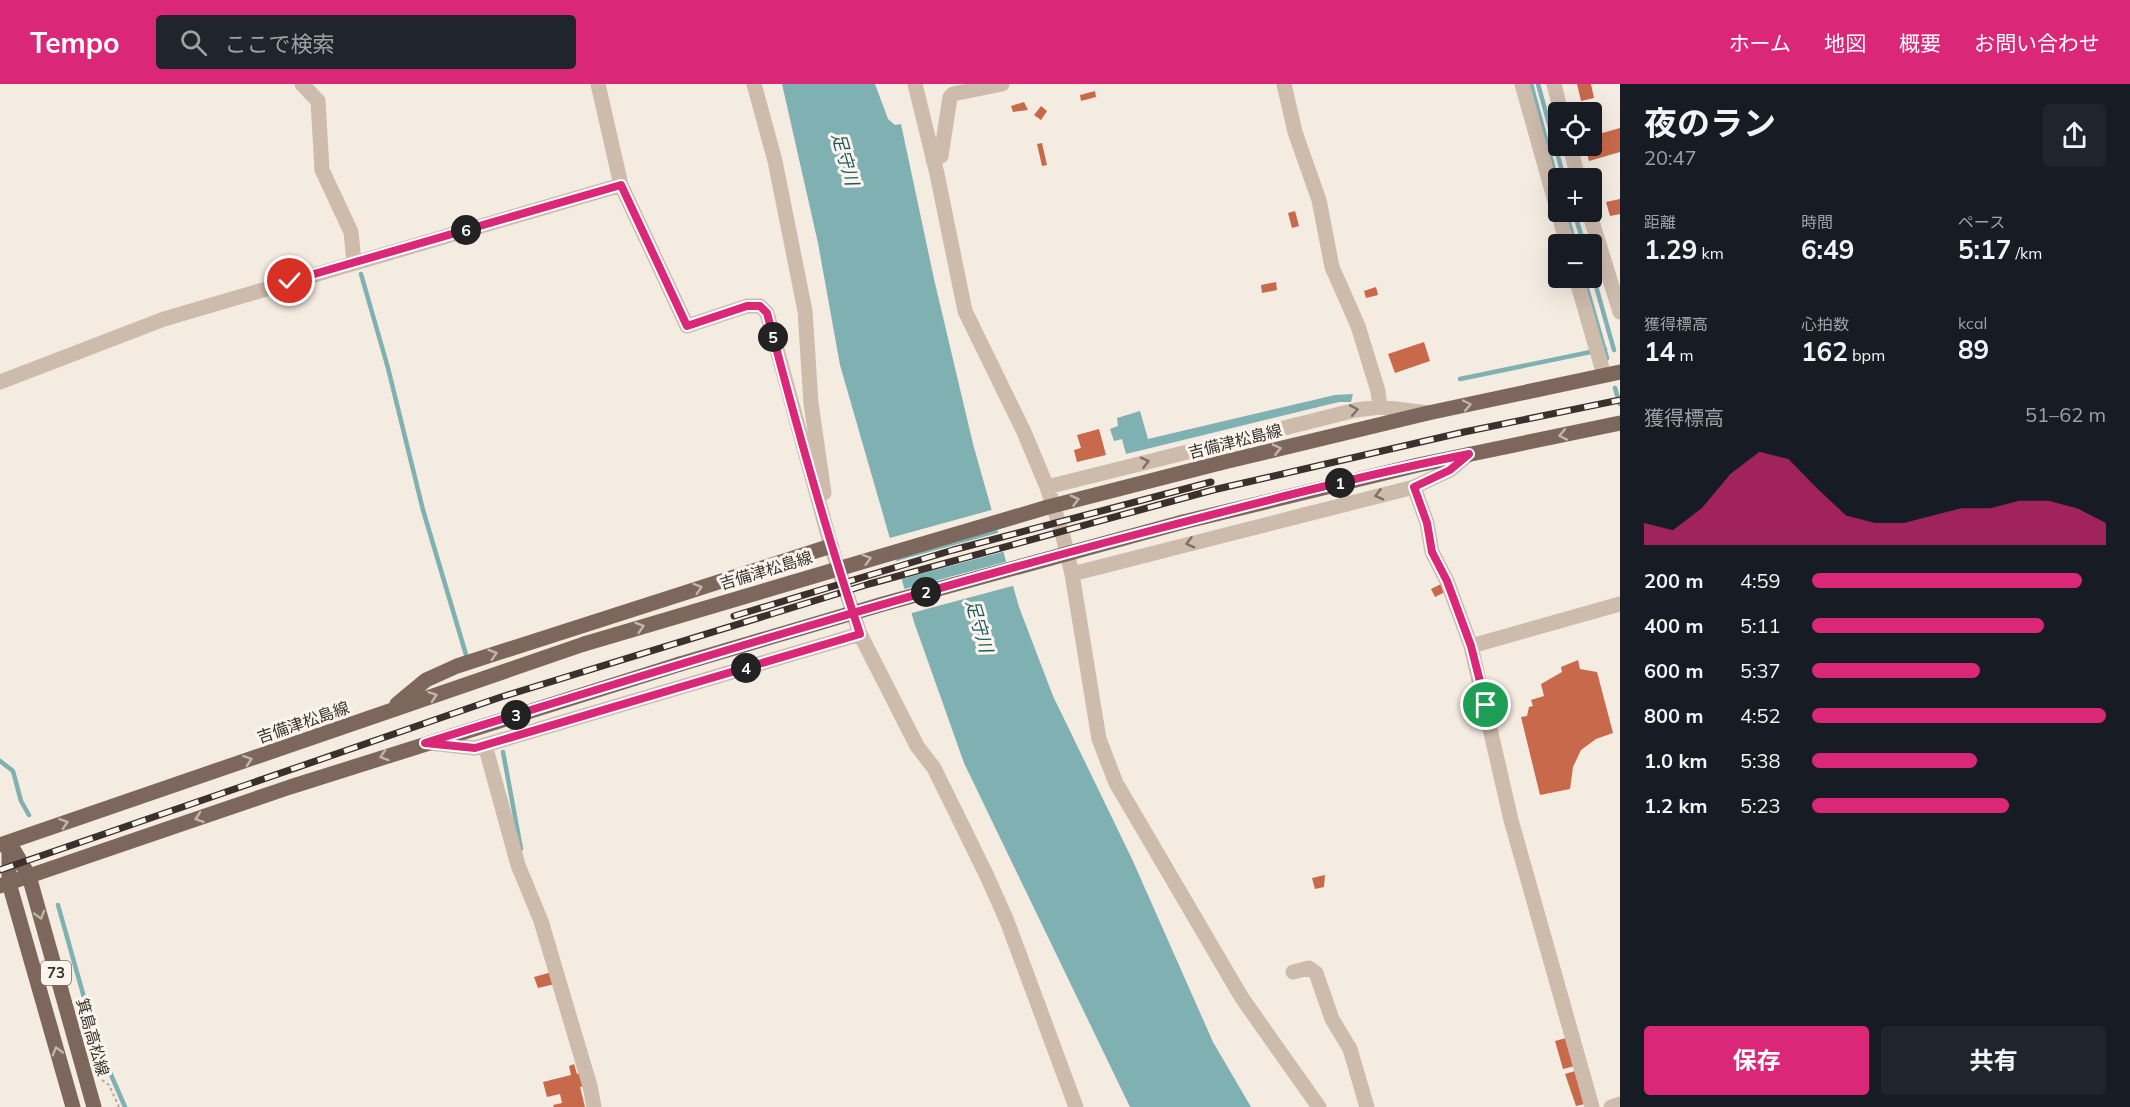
<!DOCTYPE html>
<html lang="ja">
<meta charset="utf-8">
<style>
body{margin:0;font-family:Mulish,"Noto Sans JP",sans-serif;background:#20242c;color:#f1f3f6;height:100vh;display:flex;flex-direction:column;font-size:22px;white-space:nowrap}
*{box-sizing:border-box;margin:0}
p{font-size:20px;color:#9ea1a6}
.icon{flex:none;width:33px;height:33px;fill:none;stroke:currentColor;stroke-width:2;stroke-linecap:round;stroke-linejoin:round}
.map{position:relative;flex:1;overflow:hidden}
.sheet{display:flex;flex-direction:column;background:#171b24;width:510px}
.sheet>*{flex:none}
.tools{position:absolute;left:1548px;top:18px;display:grid;gap:12px}
.tools a{display:grid;place-items:center;width:54px;height:54px;border-radius:6px;background:#171b24;box-shadow:0 6px 24px #0002;font-size:30px}
.pin{position:absolute;display:grid;place-items:center;width:51px;height:51px;color:#fff;margin:-26px;border:3px solid #fff;border-radius:50%;box-shadow:0 2px 6px #0007}
.km{position:absolute;width:30px;height:30px;margin:-15px;border-radius:50%;background:#222;color:#fff;font-size:16px;line-height:30px;text-align:center}
.round{display:grid;place-items:center;flex:none;width:63px;height:63px;border-radius:6px;background:#20242c}
.overview{display:flex;align-items:center;justify-content:space-between;height:102px;padding:0 24px}
h1{font-size:33px;font-weight:700;line-height:45px}
.metrics{display:grid;grid-template-columns:repeat(3,1fr);gap:9px;height:102px;padding:6px 24px}
.metrics div{display:grid;align-content:center}
.metrics b{font-size:26px;font-weight:700}
.metrics small{font-size:16px;font-weight:400}
.metrics p{font-size:16px}
.chart{height:168px;padding:12px 24px}
.chart p{display:flex;justify-content:space-between}
.chart svg{width:100%;height:108px;margin-top:6px;fill:#db2777;opacity:.7}
.button{display:flex;gap:12px;margin-top:auto;padding:12px 24px}
.button a{flex:1;height:69px;border-radius:6px;background:#db2777;color:#fff;font-size:24px;font-weight:700;line-height:69px;text-align:center}
.button a+a{background:#20242c;color:#f1f3f6}
ul{padding:0 24px;list-style:none;font-size:20px}
li{display:grid;grid-template-columns:96px 72px 1fr;align-items:center;height:45px}
li i{height:15px;border-radius:8px;background:#db2777}
header{display:flex;align-items:center;gap:36px;box-sizing:border-box;height:84px;padding:0 30px;background:#db2777;color:#fff}
header strong{font-size:28px}
nav{display:flex;gap:33px;margin-inline-start:auto;font-size:21px}
.search{width:420px;height:54px;background:#20242c;display:flex;align-items:center;gap:15px;box-sizing:border-box;padding:0 21px;border-radius:6px;color:#9ea1a6;font-size:22px}
main{display:flex;flex:1;min-height:0}
.map>svg:first-child{display:block}
.water{fill:#7fb0b2}
.pier{fill:#f4ebe1}
.lines{fill:none;stroke-linecap:round;stroke-linejoin:round}
.stream{stroke:#7fb0b2;stroke-width:4.5}
.building{fill:#c8694b}
.path{stroke:#b9a596;stroke-width:2;stroke-dasharray:3 3;stroke-linecap:butt}
.minor{stroke:#cdbbac;stroke-width:15}
.major{stroke:#7d675c;stroke-width:15}
.rail-casing{stroke:#3b302b;stroke-width:7}
.rail{stroke:#fbf5ee;stroke-width:4.5;stroke-dasharray:14;stroke-linecap:butt}
.major-bridge{stroke:#7d675c;stroke-width:15}
.oneway{stroke:#c2b5ac}
.oneway2{stroke:#7d6f65}
.route-casing{stroke:#fff;stroke-width:12}
.route{stroke:#db2777;stroke-width:8}
.labels{text-anchor:middle;stroke-width:6;stroke-linejoin:round;paint-order:stroke}
.shield{fill:#fbf5ee;stroke:#756b66;stroke-width:1.5}
.shield-label{font-size:15px;font-weight:bold;fill:#3b302b}
.street-label{font-size:16px;fill:#3b302b;stroke:#fbf5ee}
.water-label{font-size:18px;font-style:italic;fill:#1f5a5e;stroke:#fbf5ee}
</style>
<header>
<strong>Tempo</strong>
<div class="search"><svg class="icon" aria-label="search" viewBox="0 0 24 24"><circle cx="10" cy="10" r="6"/><path d="M15 15l6 6"/></svg>ここで検索</div>
<nav><a>ホーム</a><a>地図</a><a>概要</a><a>お問い合わせ</a></nav>
</header>
<main>
<div class="map">
<svg width="1620" height="1023" viewBox="0 0 1620 1023">
<rect width="100%" height="100%" fill="#f4ebe1"/>
<path class="water" d="M782 0H875L888 35 895 41 901 40 934 195 973 360 1019 523 1053 612 1132 775 1213 958 1251 1023H1130L964 679 914 538 840 281 818 159Z
M1353 310 1351 318H1339L1126 370 1122 355 1114 357 1110 345 1118 342 1117 334 1140 327 1148 355 1335 311Z"/>
<path class="pier" d="M995 425 1000 445 892 475 886 455Z
M1001 448 1006 467 898 496 893 478Z
M1009 477 1016 501 908 530 901 506Z"/>
<g class="lines">
<path class="stream" d="M1531 0 1558 101
M1538 0 1564 94
M1566 128 1575 160
M1574 128 1584 160
M1592 188 1614 266
M361 190 388 284 423 426 467 574
M1584 194 1607 274
M1460 295 1605 265
M1615 304 1620 320
M503 668 521 765
M0 677 13 687 21 717 29 731
M58 821 96 956 125 1023"/>
</g>
<path class="building" d="M1577 0H1591L1594 14 1581 17Z
M1095 7 1096 13 1081 17 1080 11Z
M1024 18 1028 26 1013 28 1011 22Z
M1041 22 1047 27 1041 36 1034 31Z
M1620 44V68L1589 77 1585 62H1592V52Z
M1042 59 1047 81 1042 82 1037 60Z
M1620 115V130L1610 132 1606 118Z
M1295 127 1299 142 1292 144 1288 129Z
M1276 198 1277 206 1262 209 1261 201Z
M1376 203 1378 211 1366 214 1364 207Z
M1424 258 1430 277 1395 289 1388 270Z
M1099 345 1106 371 1077 378 1074 366 1081 364 1077 351Z
M1445 498 1449 506 1435 513 1431 505Z
M1578 576 1580 585 1597 588 1613 649 1596 655 1581 666 1573 683 1570 705 1540 711 1521 633 1527 632 1529 623 1533 622 1531 616 1544 612 1541 600 1562 588 1561 583Z
M1325 791 1324 803 1315 805 1312 794Z
M552 888 555 900 538 904 534 893Z
M1570 953 1575 982 1563 985 1555 957Z
M574 980 577 990 581 989 585 1002 580 1003 585 1023H554L553 1021 562 1019 560 1010 547 1013 543 998 571 991 569 982Z
M1575 987 1585 1020 1576 1022 1565 990Z"/>
<g class="lines">
<path class="path" d="M102 996 109 1001 119 1023"/>
<path class="minor" d="M302 0 318 17 322 86 351 148 354 178
M598 0 621 101 687 242 747 222H760L767 229 831 462 860 550 917 662 934 684 986 790 1007 837 1076 1023
M754 0 775 77 805 227 811 319 824 409
M915 0 937 90 965 227 1024 348 1047 403 1063 452 1072 490 1099 655 1116 699 1242 914 1319 1023
M1284 0 1295 48 1319 116 1332 183 1358 242 1378 307 1380 323
M1522 0 1567 160
M1554 0 1561 28
M1570 62 1578 94
M933 76 941 72 950 13 953 10 1002 0
M1589 128 1620 228
M1576 194 1604 291
M0 298 164 235 621 101
M1047 403 1356 326 1380 323 1428 329
M1414 403 1427 439 1432 468 1447 497 1471 562
M1072 490 1414 403 1450 386 1469 370
M429 659 475 664 860 550
M485 661 518 781 541 837 590 1002 594 1023
M1293 888 1309 884 1316 889 1332 935 1350 965 1367 1023
M1592 1023 1511 736 1471 562 1620 520
M1611 1023 1620 1020"/>
<path class="major" d="M1220 379 1428 329 1620 288
M1183 438 1418 381 1620 339
M397 620 426 596 457 582 831 462
M9 758 29 792 94 1023
M9 759V799L73 1023
M0 761 584 560
M0 802 290 703 680 580"/>
<defs>
<path id="rail" d="M734 532 953 466 1211 398
M0 786 501 613 869 500 1213 406 1464 348 1620 316"/>
</defs>
<use href="#rail" class="rail-casing"/>
<use href="#rail" class="rail"/>
<path class="major-bridge" d="M584 560 1048 423 1220 379
M680 580 883 520 1183 438"/>
</g>
<defs><path id="oneway-chevron" d="M-2-3.5L2.5 0L-2 3.5" fill="none" stroke-width="1.6" stroke-linecap="round" stroke-linejoin="round" transform="scale(1.5)"/></defs>
<g class="oneway">
<use href="#oneway-chevron" transform="translate(1467 321) rotate(-12)"/>
<use href="#oneway-chevron" transform="translate(1563 351) rotate(169)"/>
<use href="#oneway-chevron" transform="translate(1277 365) rotate(-13)"/>
<use href="#oneway-chevron" transform="translate(1075 416) rotate(-14)"/>
<use href="#oneway-chevron" transform="translate(867 475) rotate(-16)"/>
<use href="#oneway-chevron" transform="translate(698 504) rotate(-18)"/>
<use href="#oneway-chevron" transform="translate(640 543) rotate(-17)"/>
<use href="#oneway-chevron" transform="translate(493 570) rotate(-18)"/>
<use href="#oneway-chevron" transform="translate(433 612) rotate(-19)"/>
<use href="#oneway-chevron" transform="translate(384 672) rotate(162)"/>
<use href="#oneway-chevron" transform="translate(248 676) rotate(-19)"/>
<use href="#oneway-chevron" transform="translate(199 734) rotate(161)"/>
<use href="#oneway-chevron" transform="translate(64 739) rotate(-19)"/>
<use href="#oneway-chevron" transform="translate(40 831) rotate(74)"/>
<use href="#oneway-chevron" transform="translate(57 967) rotate(-106)"/>
</g>
<g class="oneway2">
<use href="#oneway-chevron" transform="translate(1354 326) rotate(-11)"/>
<use href="#oneway-chevron" transform="translate(1145 378) rotate(-14)"/>
<use href="#oneway-chevron" transform="translate(1379 411) rotate(166)"/>
<use href="#oneway-chevron" transform="translate(1190 459) rotate(165)"/>
</g>
<g class="lines">
<defs>
<path id="route" d="M290 197 621 101 687 242 747 222H760L767 229C795 337 825 445 860 550L475 664 425 659C668 583 911 509 1157 445 1260 418 1364 391 1469 370L1450 386 1414 403 1427 439 1432 468 1447 497 1471 562 1486 621"/>
</defs>
<use href="#route" class="route-casing"/>
<use href="#route" class="route"/>
</g>
<g class="labels">
<rect class="shield" x="41" y="877" width="30" height="24" rx="4.5"/>
<g class="shield-label">
<text x="56" y="894">73</text>
</g>
<g class="street-label">
<text transform="translate(1235 357) rotate(-14)" y="6">吉備津松島線</text>
<text transform="translate(766 486) rotate(-17)" y="6">吉備津松島線</text>
<text transform="translate(303 638) rotate(-19)" y="6">吉備津松島線</text>
<text transform="translate(93 953) rotate(74)" y="6">箕島高松線</text>
</g>
<g class="water-label">
<text transform="translate(845 75) rotate(74)" y="6">足守川</text>
<text transform="translate(979 542) rotate(74)" y="6">足守川</text>
</g>
</g>
</svg>
<div class="tools">
<a><svg class="icon" aria-label="locate" viewBox="0 0 24 24"><circle cx="12" cy="12" r="6"/><path d="M12 2v4M12 18v4M2 12h4M18 12h4"/></svg></a>
<a>+</a>
<a>−</a>
</div>
<div class="pin" style="left:1486px;top:621px;background:#1e9e55"><svg class="icon" aria-label="arrive" viewBox="0 0 24 24"><path d="M6 21V4h12l-3 4 3 4H6"/></svg></div>
<div class="pin" style="left:290px;top:197px;background:#d93025"><svg class="icon" aria-label="check" viewBox="0 0 24 24"><path d="M5 12l5 5 9-10"/></svg></div>
<b class="km" style="left:1340px;top:399px">1</b>
<b class="km" style="left:926px;top:508px">2</b>
<b class="km" style="left:516px;top:631px">3</b>
<b class="km" style="left:746px;top:584px">4</b>
<b class="km" style="left:773px;top:253px">5</b>
<b class="km" style="left:466px;top:146px">6</b>
</div>
<section class="sheet">
<div class="overview"><div><h1>夜のラン</h1><p>20:47</p></div><a class="round"><svg class="icon" aria-label="share" viewBox="0 0 24 24"><path d="M12 15V3M7 8l5-5 5 5M5 13v7h14v-7"/></svg></a></div>
<div class="metrics">
<div><p>距離</p><b>1.29<small> km</small></b></div>
<div><p>時間</p><b>6:49</b></div>
<div><p>ペース</p><b>5:17<small> /km</small></b></div>
</div>
<div class="metrics">
<div><p>獲得標高</p><b>14<small> m</small></b></div>
<div><p>心拍数</p><b>162<small> bpm</small></b></div>
<div><p>kcal</p><b>89</b></div>
</div>
<div class="chart"><p><span>獲得標高</span>51–62 m</p>
<svg viewBox="0 0 160 44" preserveAspectRatio="none"><path d="M0 44V35L10 38L20 29L30 15L40 6L50 9L60 21L70 32L80 35L90 35L100 32L110 29L120 29L130 26L140 26L150 29L160 35V44z"/></svg>
</div>
<ul>
<li><b>200 m</b>4:59<i style="width:92%"></i></li>
<li><b>400 m</b>5:11<i style="width:79%"></i></li>
<li><b>600 m</b>5:37<i style="width:57%"></i></li>
<li><b>800 m</b>4:52<i style="width:100%"></i></li>
<li><b>1.0 km</b>5:38<i style="width:56%"></i></li>
<li><b>1.2 km</b>5:23<i style="width:67%"></i></li>
</ul>
<div class="button"><a>保存</a><a>共有</a></div>
</section>
</main>
